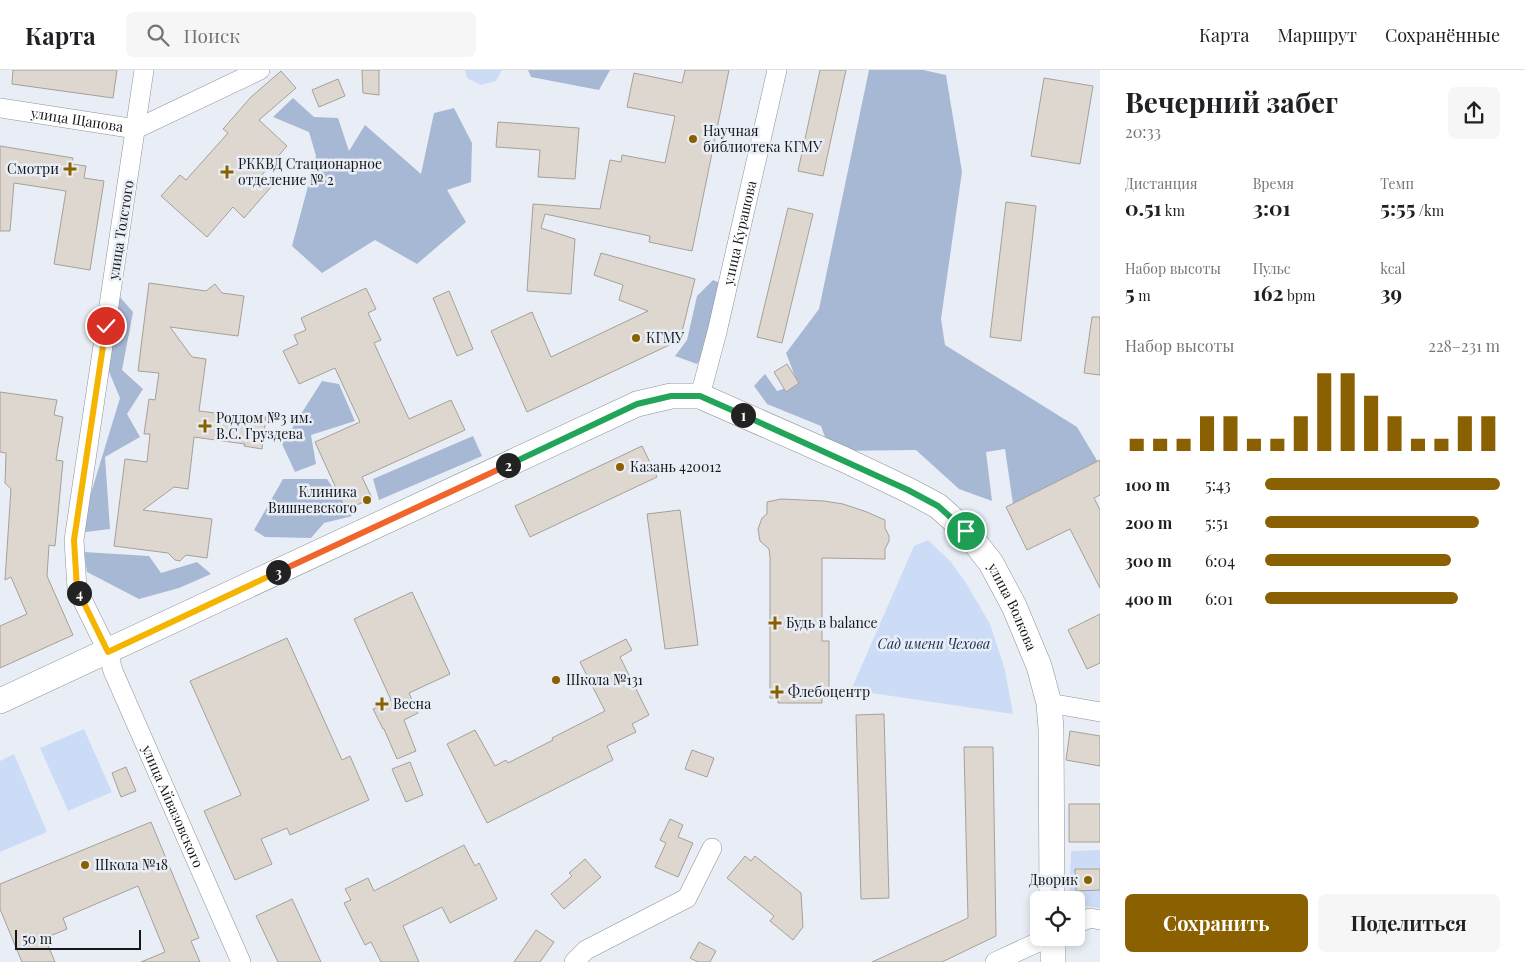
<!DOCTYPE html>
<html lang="ru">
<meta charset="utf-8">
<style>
body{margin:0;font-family:"Playfair Display",serif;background:#f6f6f6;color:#202124;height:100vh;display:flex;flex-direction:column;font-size:19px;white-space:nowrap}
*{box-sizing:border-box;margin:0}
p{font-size:16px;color:#757577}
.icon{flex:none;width:28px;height:28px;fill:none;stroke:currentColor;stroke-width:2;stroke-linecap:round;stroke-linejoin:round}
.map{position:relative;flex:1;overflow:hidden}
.drawer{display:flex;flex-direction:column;background:#fff;width:425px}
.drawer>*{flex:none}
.tools{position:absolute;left:1030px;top:821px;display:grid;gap:10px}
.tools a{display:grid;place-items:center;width:55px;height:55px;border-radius:8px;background:#fff;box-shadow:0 2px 8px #0003;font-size:25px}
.scale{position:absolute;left:15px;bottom:12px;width:126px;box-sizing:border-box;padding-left:5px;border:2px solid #151719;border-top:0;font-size:14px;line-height:18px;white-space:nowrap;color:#151719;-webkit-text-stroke:4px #e9eef6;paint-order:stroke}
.pin{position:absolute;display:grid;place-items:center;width:42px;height:42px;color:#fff;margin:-21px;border:2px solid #fff;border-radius:50%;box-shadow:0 1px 5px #0007}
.km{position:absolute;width:25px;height:25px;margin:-12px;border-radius:50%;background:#222;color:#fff;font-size:14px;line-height:25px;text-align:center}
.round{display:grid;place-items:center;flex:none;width:52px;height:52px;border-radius:8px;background:#f6f6f6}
.head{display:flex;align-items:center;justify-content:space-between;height:85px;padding:0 25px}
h1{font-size:28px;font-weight:700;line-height:38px}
.metrics{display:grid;grid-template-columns:repeat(3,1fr);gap:8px;height:85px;padding:5px 25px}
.metrics div{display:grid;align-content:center}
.metrics b{font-size:21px;font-weight:700}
.metrics small{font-size:14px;font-weight:400}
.metrics p{font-size:14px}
.chart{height:140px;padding:10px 25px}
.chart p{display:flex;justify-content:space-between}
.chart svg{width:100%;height:90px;margin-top:5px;stroke:#8a6000;stroke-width:6}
.primary-button{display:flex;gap:10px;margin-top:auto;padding:10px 25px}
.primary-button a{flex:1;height:58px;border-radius:8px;background:#8a6000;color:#fff;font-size:20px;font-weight:700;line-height:58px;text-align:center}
.primary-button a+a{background:#f6f6f6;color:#202124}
ul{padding:0 25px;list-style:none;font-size:16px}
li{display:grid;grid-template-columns:80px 60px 1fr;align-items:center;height:38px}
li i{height:12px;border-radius:6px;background:#8a6000}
header{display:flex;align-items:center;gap:30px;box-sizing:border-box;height:70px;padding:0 25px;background:#fff;border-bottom:1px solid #e0e0e0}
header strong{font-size:24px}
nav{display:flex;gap:28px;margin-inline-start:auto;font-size:18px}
.search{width:350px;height:45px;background:#f6f6f6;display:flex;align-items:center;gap:12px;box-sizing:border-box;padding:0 18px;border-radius:8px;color:#757577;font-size:19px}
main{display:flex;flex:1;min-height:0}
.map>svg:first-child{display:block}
.green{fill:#cddcf6}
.forest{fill:#a7b8d5}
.building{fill:#ddd7cf;stroke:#a5a098}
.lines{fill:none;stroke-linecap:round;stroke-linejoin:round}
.minor-casing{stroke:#8d9299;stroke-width:20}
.major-casing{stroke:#8d9299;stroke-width:26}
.minor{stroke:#fff;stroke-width:19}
.major{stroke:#fff;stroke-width:25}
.split-1-casing{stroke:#fff;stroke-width:10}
.split-2-casing{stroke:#fff;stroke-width:10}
.split-3-casing{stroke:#fff;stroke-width:10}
.split-4-casing{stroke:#fff;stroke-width:10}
.split-5-casing{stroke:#fff;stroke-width:10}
.split-1{stroke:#22a559;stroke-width:6}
.split-2{stroke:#22a559;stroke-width:6}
.split-3{stroke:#f0652b;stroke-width:6}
.split-4{stroke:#f5b400;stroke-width:6}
.split-5{stroke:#f5b400;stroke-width:6}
.poi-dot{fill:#8a6000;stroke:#e9eef6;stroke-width:2}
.labels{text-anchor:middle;stroke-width:5;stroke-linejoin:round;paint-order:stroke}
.street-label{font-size:14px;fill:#151719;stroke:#e9eef6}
.poi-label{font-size:14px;fill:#151719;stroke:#e9eef6;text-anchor:start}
.park-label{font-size:14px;font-style:italic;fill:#182c54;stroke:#e9eef6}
</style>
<header>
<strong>Карта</strong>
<div class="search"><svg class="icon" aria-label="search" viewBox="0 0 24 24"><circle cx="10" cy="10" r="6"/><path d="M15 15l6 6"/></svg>Поиск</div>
<nav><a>Карта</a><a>Маршрут</a><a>Сохранённые</a></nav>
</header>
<main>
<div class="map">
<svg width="1100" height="892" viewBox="0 0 1100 892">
<rect width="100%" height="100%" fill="#e9eef6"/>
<path class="green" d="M465 0H502L496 11 481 15 467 8Z
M928 470 951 492 966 513 990 554 1005 600 1013 644 851 620 914 476Z
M84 659 112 722 68 741 40 678Z
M14 684 47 762 0 782V691Z
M1100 780V838L1076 835V830H1069L1071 781Z"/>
<path class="forest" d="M528 0H610L599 20 531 7Z
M869 0H923L946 5 962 102 941 249 945 275 1077 357 1098 392 1013 434 1005 379 986 382 992 431 959 419 916 380 830 381 821 356 767 334 754 316 765 304 777 321 798 314 786 283 819 239Z
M293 28 314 47 338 48 349 81 365 55 421 104 434 43 454 38 472 73 471 112 447 120 466 152 417 194 375 170 322 203 292 176 316 86 309 62 273 47Z
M713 210 731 218 721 260 697 294 675 286 687 270 697 226Z
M119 226 133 242 122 300 143 319 127 344 140 367 105 387 110 459 85 462 88 433 120 328 107 297Z
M322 311 339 314 355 351 311 365 316 394 295 402 282 374Z
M473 366 482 386 379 430 373 409Z
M283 409H327L352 446 324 453 311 468 265 467 254 460Z
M84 482 149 486 161 503 197 492 211 504 179 518 139 529 87 502Z"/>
<path class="building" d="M13 0H117L113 28 12 14Z
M362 0H379V25L363 23Z
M685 0H729L692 181 649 172 650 166 545 144 541 158 575 169 571 224 527 221 533 134 600 139 610 90 621 92 622 85 665 93 675 46 627 37 634 3 682 13Z
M820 0H846L823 106 798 101Z
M281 1 296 18 259 50 287 76 261 106 272 116 244 148 233 137 207 167 161 126 180 105 186 110 228 63 223 59 251 27Z
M1044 8 1093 16 1080 94 1031 86Z
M338 9 345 26 319 37 312 20Z
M498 52 579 58 575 109 538 107 540 80 496 77Z
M0 76 73 88 72 94 86 96 84 108 104 111 90 200 54 194 66 121 14 113 10 161H0Z
M1006 132 1036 136 1021 271 990 267Z
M788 138 813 144 782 273 757 267Z
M601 183 695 209 680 270 527 342 491 261 532 242 551 287 648 241 619 230 623 215 594 205Z
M149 213 206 221 215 214 222 223 244 226 238 266 170 257 192 287 206 289 199 341 248 347V345L266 347 262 379 244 376 245 374 194 367 188 419 174 417 143 440 212 449 207 488 186 485 180 491 175 490 168 483 114 476 125 389 147 392 150 364H144L149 329 155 330 159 303 138 301Z
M366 218 376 239 368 243 381 270 374 273 409 349 451 330 465 360 362 407 372 428 346 440 315 372 360 352 335 298 299 314 283 281 298 274 294 265 306 260 301 248Z
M449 221 473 279 457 286 433 228Z
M1092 247H1100V305L1084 303Z
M787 294 799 313 786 322 774 302Z
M0 322 57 330 54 345 63 347 56 390 63 391 55 476 49 475 47 506 73 565 0 598V556L27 544 11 507 5 510 11 419 5 413 6 383 0 382Z
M642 376 657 407 530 467 515 436Z
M1100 390V425L1094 428 1100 440V518L1070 459 1027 480 1006 437Z
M781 429 824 431 843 434 867 442 885 450V458L889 466V471L885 479V489L822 488V571H829V626H822V633H778V628H770V487L769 479 760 471 758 459 762 448 767 444V432Z
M680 440 698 575 665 579 647 444Z
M412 522 450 604 409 623 418 643 404 650 416 681 397 689 384 659H383L373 639 391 630 354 549Z
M1100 544V593L1087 599 1068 560Z
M287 568 342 690 350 686 369 730 290 765 287 758 261 769 272 794 235 810 204 741 241 725 190 611Z
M626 569 632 580 620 587 649 645 632 654 636 662 607 676 613 690 487 753 447 674 475 660 495 696 506 690 508 693 553 670 552 668 605 641 580 592Z
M884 644 889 828 861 829 856 645Z
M1070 661 1100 666V696L1066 690Z
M964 677H993L996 866 942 892H872L968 848Z
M692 680 714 688 707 707 685 699Z
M410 692 423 725 406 732 392 699Z
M126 697 136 721 121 727 112 703Z
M1069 734H1100V772H1069Z
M670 749 683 755 678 767 693 773 678 807 655 797 666 773 660 770Z
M151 752 199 868 191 871 200 892H141L165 882 138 816 63 848 67 859 45 868 55 892H22L0 839V814Z
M464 775 475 796 479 793 497 829 450 853 442 837 403 856 419 892H381L371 872 365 875 344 833 351 830 345 819 368 808 374 821Z
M745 786 751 791 755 786 801 823 803 857 793 870 770 851 774 846 727 808Z
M585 789 601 807 564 839 551 824 572 806 569 803Z
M1075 799H1100V820L1076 821Z
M292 829 321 892H278L256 846Z
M536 860 554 872 540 892H514Z
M699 872 716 881 710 892H698L690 888Z"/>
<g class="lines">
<defs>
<g id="minor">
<path id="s1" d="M144 0 74 470 77 519 108 582 113 601 241 892"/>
<path id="s2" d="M0 38 136 59 260 0"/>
<path id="s3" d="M700 326 717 262 777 0"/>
<path d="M1049 633 1100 642"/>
<path d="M1076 854 1090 848 1100 850"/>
<path d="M574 892 586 880 687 828 712 778"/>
<path d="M995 892 1047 868"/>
</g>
<g id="major">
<path id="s4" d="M0 631 637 334 671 326H700L843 389 908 420 938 436 966 461 991 493 1014 536 1039 596 1049 633 1051 659 1052 830"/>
<path d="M1053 868V892"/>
</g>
</defs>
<use href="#minor" class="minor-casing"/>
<use href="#major" class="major-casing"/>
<use href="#minor" class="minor"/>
<use href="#major" class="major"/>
</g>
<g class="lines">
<defs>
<path id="split-1" d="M743 345 908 420 938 436 966 461"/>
<path id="split-2" d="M508 395 637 334 671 326H700L743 345"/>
<path id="split-3" d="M278 502 508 395"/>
<path id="split-4" d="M79 523 108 582 278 502"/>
<path id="split-5" d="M79 523 77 519 74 470 106 256"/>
</defs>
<use href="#split-1" class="split-1-casing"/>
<use href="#split-2" class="split-2-casing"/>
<use href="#split-3" class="split-3-casing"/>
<use href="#split-4" class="split-4-casing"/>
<use href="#split-5" class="split-5-casing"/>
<use href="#split-1" class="split-1"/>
<use href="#split-2" class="split-2"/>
<use href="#split-3" class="split-3"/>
<use href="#split-4" class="split-4"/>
<use href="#split-5" class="split-5"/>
</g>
<g class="poi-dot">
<circle cx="693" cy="69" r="5"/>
<path d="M67.5 91.5h5v5h5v5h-5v5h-5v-5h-5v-5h5z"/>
<path d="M224.5 94.5h5v5h5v5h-5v5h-5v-5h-5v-5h5z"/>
<circle cx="636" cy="268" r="5"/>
<path d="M202.5 348.5h5v5h5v5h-5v5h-5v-5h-5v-5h5z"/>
<circle cx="620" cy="397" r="5"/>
<circle cx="367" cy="430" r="5"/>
<path d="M772.5 545.5h5v5h5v5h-5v5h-5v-5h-5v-5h5z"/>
<circle cx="556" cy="610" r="5"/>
<path d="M774.5 614.5h5v5h5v5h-5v5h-5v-5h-5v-5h5z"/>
<path d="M379.5 626.5h5v5h5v5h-5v5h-5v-5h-5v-5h5z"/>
<circle cx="85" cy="795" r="5"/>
<circle cx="1088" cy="810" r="5"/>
</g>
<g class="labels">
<g class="street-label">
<text dy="5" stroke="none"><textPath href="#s2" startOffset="78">улица Щапова</textPath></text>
<text transform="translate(121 160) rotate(-81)" y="5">улица Толстого</text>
<text dy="5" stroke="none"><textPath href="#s3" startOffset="168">улица Курашова</textPath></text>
<text dy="5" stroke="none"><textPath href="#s4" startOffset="1156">улица Волкова</textPath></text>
<text dy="5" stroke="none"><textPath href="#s1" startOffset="762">улица Айвазовского</textPath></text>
</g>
<g class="poi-label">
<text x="703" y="66">Научная<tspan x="703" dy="16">библиотека КГМУ</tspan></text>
<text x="238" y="99">РККВД Стационарное<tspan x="238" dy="16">отделение № 2</tspan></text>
<text x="59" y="104" text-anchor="end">Смотри</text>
<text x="646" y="273">КГМУ</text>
<text x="216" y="353">Роддом №3 им.<tspan x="216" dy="16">В.С. Груздева</tspan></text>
<text x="630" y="402">Казань 420012</text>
<text x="357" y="427" text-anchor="end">Клиника<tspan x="357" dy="16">Вишневского</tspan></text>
<text x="786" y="558">Будь в balance</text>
<text x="566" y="615">Школа №131</text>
<text x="788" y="627">Флебоцентр</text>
<text x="393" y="639">Весна</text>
<text x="95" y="800">Школа №18</text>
<text x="1078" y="815" text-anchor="end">Дворик</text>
</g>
<g class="park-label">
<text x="934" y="579">Сад имени Чехова</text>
</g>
</g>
</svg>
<div class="tools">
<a><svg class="icon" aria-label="locate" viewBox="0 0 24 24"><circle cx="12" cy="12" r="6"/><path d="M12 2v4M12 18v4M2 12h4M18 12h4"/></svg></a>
</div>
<div class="scale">50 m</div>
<div class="pin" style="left:966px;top:461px;background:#1e9e55"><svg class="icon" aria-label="arrive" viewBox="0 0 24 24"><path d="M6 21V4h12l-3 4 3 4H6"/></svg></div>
<div class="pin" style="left:106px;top:256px;background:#d93025"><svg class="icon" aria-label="check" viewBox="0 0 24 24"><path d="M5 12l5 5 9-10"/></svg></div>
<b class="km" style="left:743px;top:345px">1</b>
<b class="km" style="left:508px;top:395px">2</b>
<b class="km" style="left:278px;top:502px">3</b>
<b class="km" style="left:79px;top:523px">4</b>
</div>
<section class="drawer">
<div class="head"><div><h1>Вечерний забег</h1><p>20:33</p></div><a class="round"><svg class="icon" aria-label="share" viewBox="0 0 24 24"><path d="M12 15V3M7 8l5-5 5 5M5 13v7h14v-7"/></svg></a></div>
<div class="metrics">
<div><p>Дистанция</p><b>0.51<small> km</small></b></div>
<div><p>Время</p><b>3:01</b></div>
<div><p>Темп</p><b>5:55<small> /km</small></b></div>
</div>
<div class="metrics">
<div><p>Набор высоты</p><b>5<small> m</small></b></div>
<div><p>Пульс</p><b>162<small> bpm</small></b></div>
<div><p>kcal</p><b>39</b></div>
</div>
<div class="chart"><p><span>Набор высоты</span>228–231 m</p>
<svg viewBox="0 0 160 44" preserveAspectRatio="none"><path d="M5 44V38M15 44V38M25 44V38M35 44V27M45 44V27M55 44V38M65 44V38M75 44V27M85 44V6M95 44V6M105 44V17M115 44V27M125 44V38M135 44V38M145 44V27M155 44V27"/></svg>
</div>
<ul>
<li><b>100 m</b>5:43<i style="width:100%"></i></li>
<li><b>200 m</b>5:51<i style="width:91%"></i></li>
<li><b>300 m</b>6:04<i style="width:79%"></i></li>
<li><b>400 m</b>6:01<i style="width:82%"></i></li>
</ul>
<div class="primary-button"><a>Сохранить</a><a>Поделиться</a></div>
</section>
</main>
